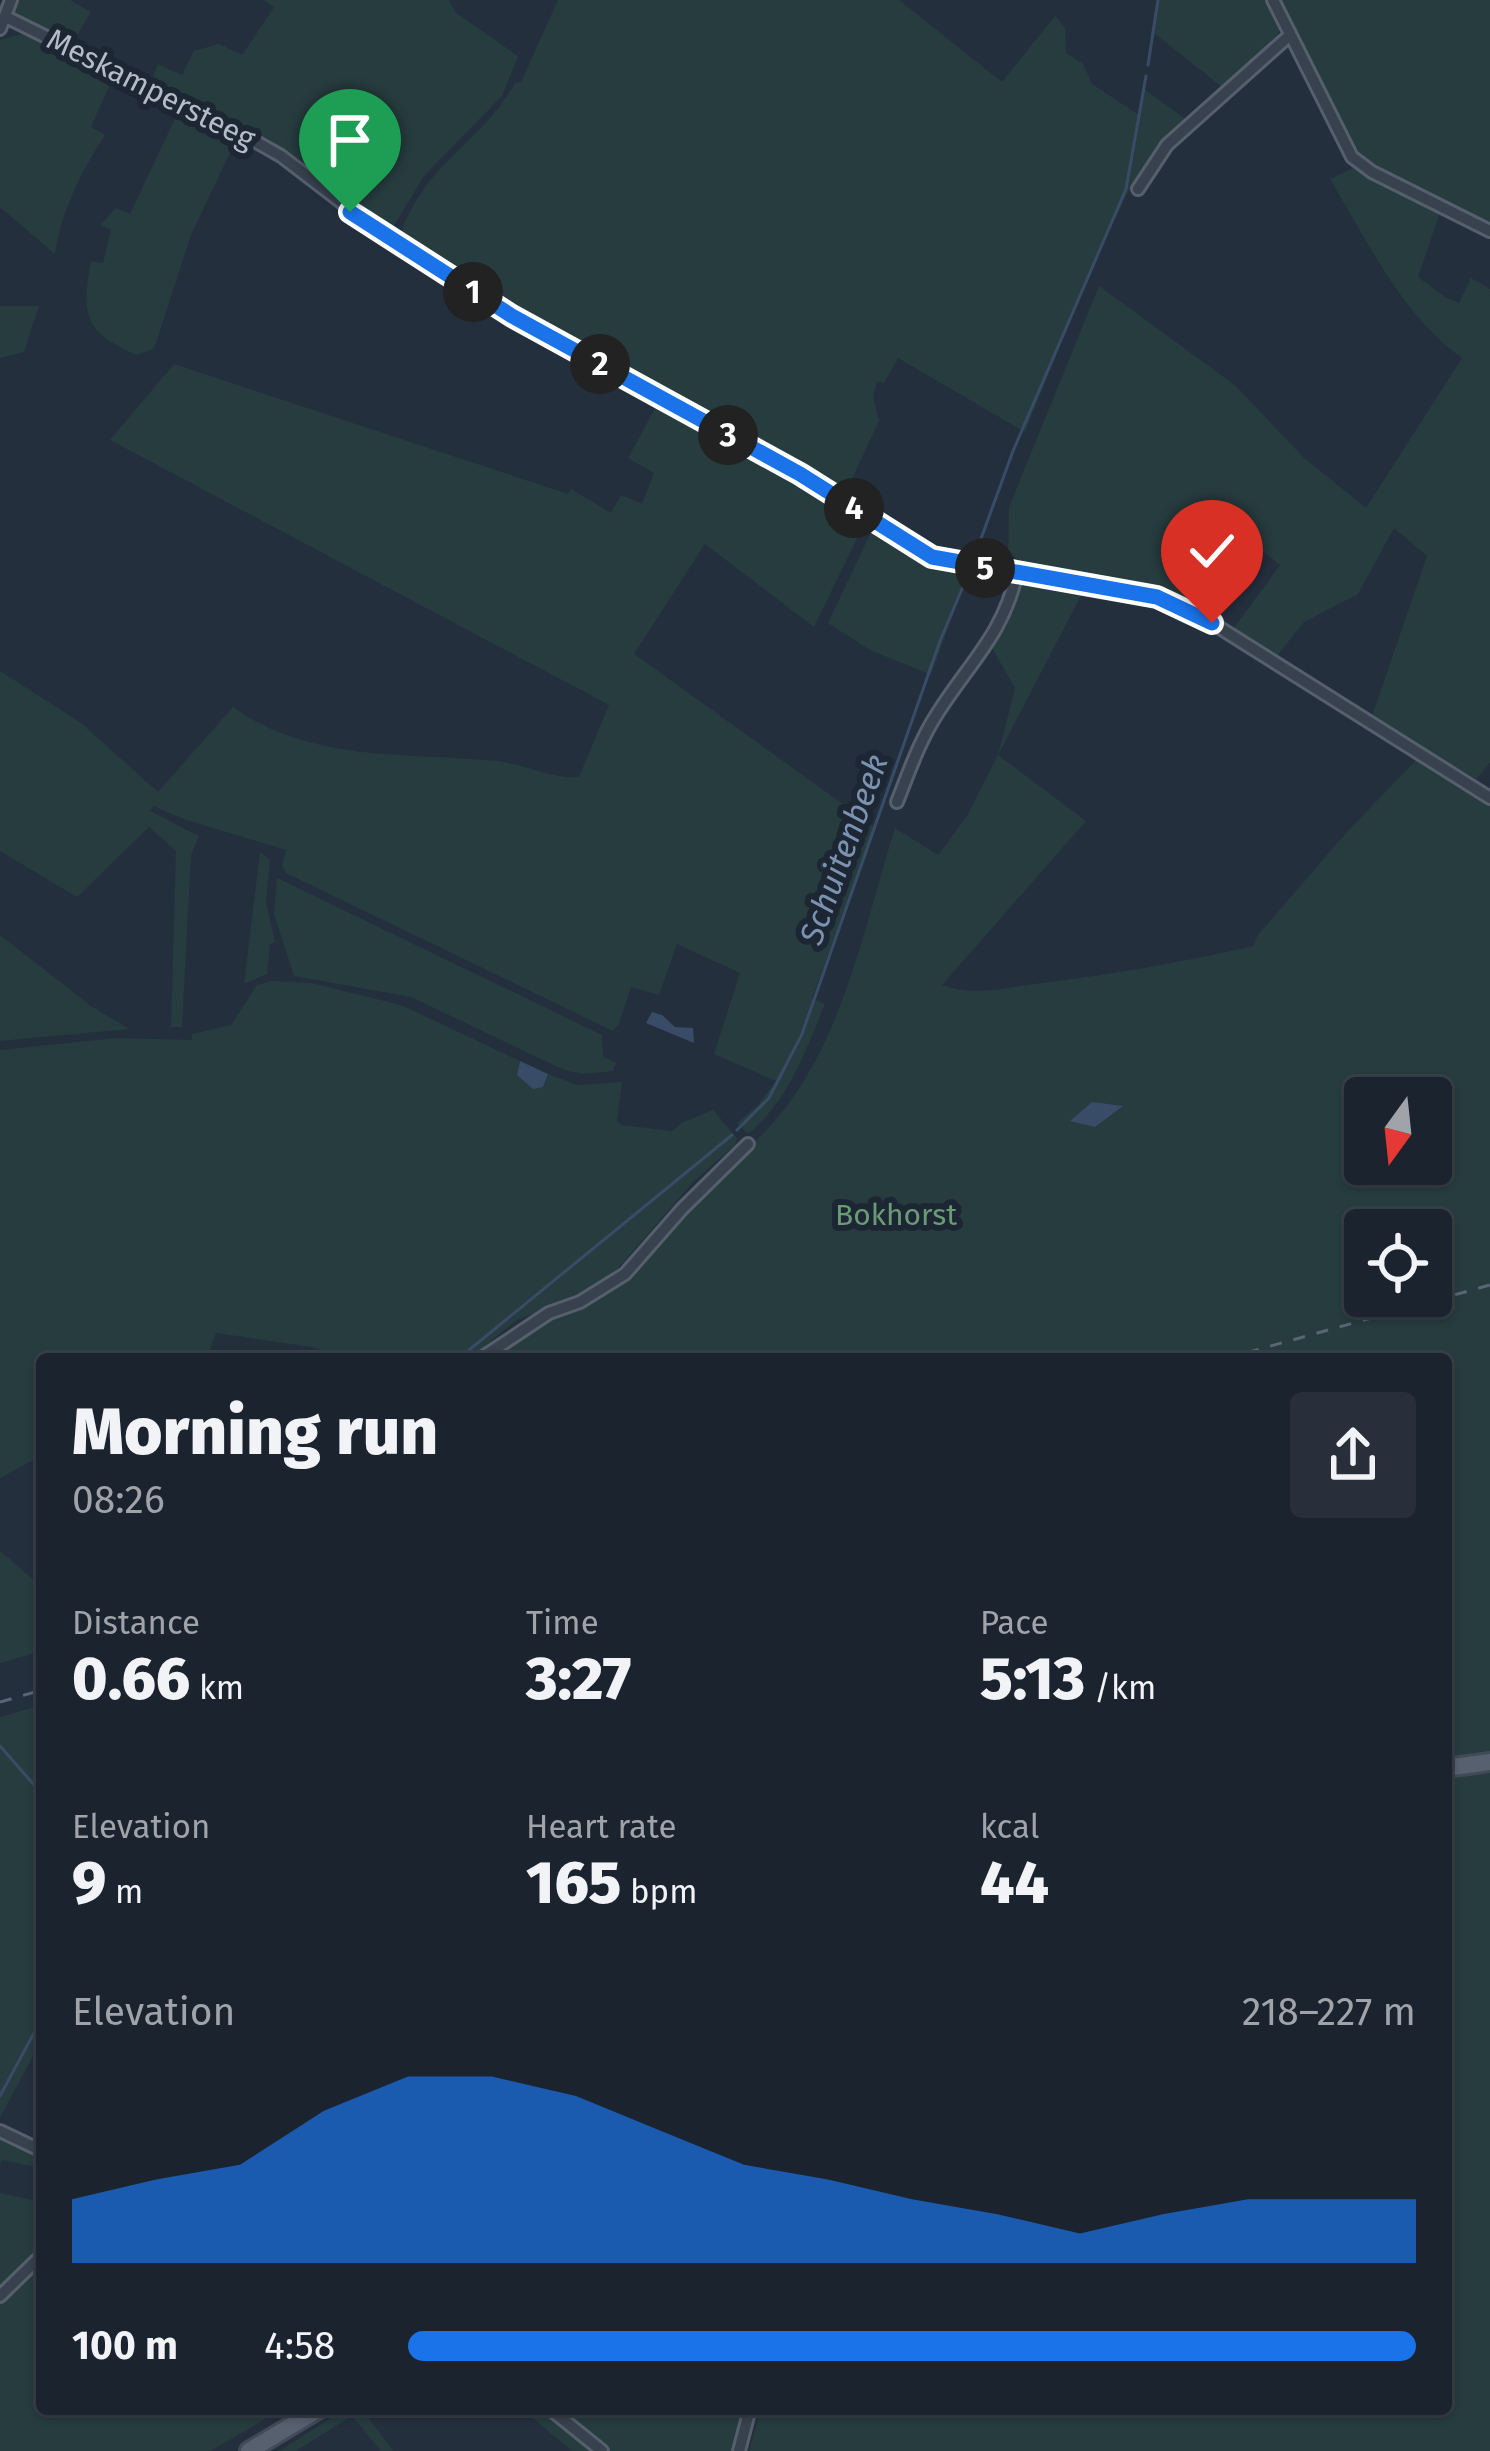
<!DOCTYPE html>
<meta charset="utf-8">
<style>
body{margin:0;font-family:"Fira Sans",sans-serif;background:#282f3a;color:#f1f3f6;height:100vh;display:flex;flex-direction:column;font-size:45px;white-space:nowrap}
*{box-sizing:border-box;margin:0}
p{font-size:39px;color:#a0a4aa}
.icon{flex:none;width:66px;height:66px;fill:none;stroke:currentColor;stroke-width:2;stroke-linecap:round;stroke-linejoin:round}
.map{position:relative;flex:1;overflow:hidden}
.drawer{position:absolute;left:36px;top:1353px;width:1416px;height:1062px;display:flex;flex-direction:column;background:#1b232e;border-radius:12px;box-shadow:0 3px 9px #0004,0 0 0 3px #39404a}
.drawer>*{flex:none}
.needle{width:78px;rotate:195deg}
.buttons{position:absolute;left:1344px;top:1077px;display:grid;gap:24px}
.buttons a{display:grid;place-items:center;width:108px;height:108px;border-radius:12px;background:#1b232e;box-shadow:0 3px 9px #0004,0 0 0 3px #39404a;font-size:60px}
.pin{position:absolute;display:grid;place-items:center;width:102px;height:102px;color:#fff;margin:-123px -51px;border-radius:50% 50% 50% 0;rotate:-45deg;box-shadow:0 0 12px #0007}
.pin .icon{rotate:45deg}
.km{position:absolute;width:60px;height:60px;margin:-30px;border-radius:50%;background:#222;color:#fff;font-size:33px;line-height:60px;text-align:center}
.round{display:grid;place-items:center;flex:none;width:126px;height:126px;border-radius:12px;background:#282f3a}
.head{display:flex;align-items:center;justify-content:space-between;height:204px;padding:0 36px}
h1{font-size:66px;font-weight:800;line-height:90px}
.stats{display:grid;grid-template-columns:repeat(3,1fr);gap:18px;height:204px;padding:12px 36px}
.stats div{display:grid;align-content:center}
.stats b{font-size:60px;font-weight:800}
.stats small{font-size:33px;font-weight:400}
.stats p{font-size:33px}
.chart{height:336px;padding:24px 36px}
.chart p{display:flex;justify-content:space-between}
.chart svg{width:100%;height:216px;margin-top:12px;fill:#1a73e8;opacity:.7}
ul{padding:0 36px;list-style:none;font-size:39px}
li{display:grid;grid-template-columns:192px 144px 1fr;align-items:center;height:90px}
li i{height:30px;border-radius:15px;background:#1a73e8}
.map>svg:first-child{display:block}
.green{fill:#263c3f;fill-rule:evenodd}
.water{fill:#394c67}
.lines{fill:none;stroke-linecap:round;stroke-linejoin:round}
.stream{stroke:#394c67;stroke-width:3}
.street-casing{stroke:#565f6c;stroke-width:16}
.primary-casing{stroke:#414a57;stroke-width:22}
.street{stroke:#38414e;stroke-width:10}
.primary{stroke:#56606e;stroke-width:16}
.rail{stroke:#5a6575;stroke-width:3;stroke-dasharray:12 12;stroke-linecap:butt}
.route-casing{stroke:#fff;stroke-width:24}
.route{stroke:#1a73e8;stroke-width:15}
.labels{text-anchor:middle;stroke-width:12;stroke-linejoin:round;paint-order:stroke}
.street-label{font-size:30px;fill:#b4bcc9;stroke:#1d2633}
.park-label{font-size:30px;fill:#6b9a76;stroke:#1d2633}
.water-label{font-size:33px;font-style:italic;fill:#7c92b1;stroke:#1d2633}
</style>
<div class="map">
<svg width="1490" height="2451" viewBox="0 0 1490 2451">
<rect width="100%" height="100%" fill="#242f3e"/>
<path class="green" d="M12 0H70L91 12 72 44 14 14 9 8Z
M264 0H449L456 13 518 56 502 96 424 176 389 234 287 153 151 83 158 64 182 75 194 51 219 44 242 55 274 7Z
M558 0H899L1002 82 1055 16 1065 28 1066 53 1083 64 1092 84 1139 115 1144 89 1188 121 1149 161 1128 192 1092 267 1025 432 898 358 884 383 877 381 873 396 879 421 844 496 492 299 399 239C423 163 482 143 515 83L521 82Z
M1159 0H1269L1281 28 1271 44 1222 87 1154 33Z
M1281 0H1490V223L1400 180 1358 153Z
M25 33 114 75 91 127 105 135C81 172 62 210 55 254L0 207V40Z
M180 108 237 138 191 235 156 343 153 349 137 355C84 333 81 315 91 261L103 263 111 230 100 225 116 208 130 214Z
M1357 166 1441 210 1418 277 1445 297 1459 303 1471 278 1490 289V763L1476 779 1372 716 1427 556 1394 528 1358 594 1304 622 1277 656 1234 628 1280 565 1247 539 1223 569 1207 575 1191 597 1223 621 1170 596 1025 566 1008 551 1009 507 1099 286 1236 386 1303 457 1366 508 1462 358C1401 314 1368 242 1330 179Z
M0 306H39L24 352 0 358Z
M174 364 568 494 571 489 611 513 621 495 642 504 654 473 628 458 658 403 865 522 814 627 705 544 634 654 875 827 812 998 825 1004C806 1050 788 1102 748 1134L737 1123 758 1105 776 1081 714 1054 740 973 677 944 659 995 631 987 619 1023 613 1031 286 873 282 865 286 850 183 819 154 806 150 811 199 836 191 855 182 1027H171L176 851 149 827 77 897 0 851V671L81 723 158 792 233 707C312 763 405 752 497 761 525 764 550 779 579 777L609 705 110 440Z
M873 528 930 561 969 570 931 675 870 650 828 623Z
M1024 582 1084 590 998 755 1086 821 942 985C974 997 1009 987 1042 983 1114 974 1184 962 1254 946L1257 936 1346 833 1417 759 1490 806V2451H749L761 2409H1446V1359H489L554 1317 593 1301 620 1281 745 1150 750 1152 757 1146 754 1142C839 1065 862 933 895 828L938 855 967 816 998 755 1015 688 992 648ZM1365 1098H1431V1164H1365ZM1365 1230H1431V1296H1365Z
M260 852 270 860 266 902 275 942 270 944 267 974 244 984Z
M277 878 602 1035 603 1057 616 1063 613 1071 583 1074 564 1070 411 997 294 976 274 914Z
M0 935 91 1006 129 1029 0 1041Z
M272 981 311 983 401 1005 520 1061 518 1066 543 1087 548 1074 577 1085 622 1082 617 1121 622 1125 672 1131 681 1123 713 1110 737 1138 735 1145 694 1181 612 1275 591 1290 517 1320 468 1359H344L312 1347 216 1333 206 1359H42V1455L0 1478V1050L117 1038 192 1040V1034L231 1025 257 985Z
M0 1551 42 1587V1651L0 1663Z
M42 1705V2050H36L0 2118V1717Z
M0 2135 42 2156V2168L2 2160 0 2164Z
M0 2193 42 2202V2247L0 2289Z
M42 2263V2409H282L211 2451H0V2303Z
M345 2409H362L393 2451H381L352 2416 296 2451H279Z
M522 2409H546L597 2451H572Z
M564 2409H747L736 2451H610Z"/>
<path class="water" d="M652 1012 662 1015 675 1027 693 1028 694 1043 646 1023Z
M520 1061 548 1074 543 1087 533 1089 517 1075Z
M1092 1102 1123 1106 1095 1127 1070 1121Z"/>
<g class="lines">
<path class="stream" d="M1148 65 1158 0
M974 558 1013 451 1126 189 1146 76
M737 1130 769 1098 802 1034 940 641 970 570
M458 1359 732 1135
M0 1746 42 1794
M0 2096 42 2018"/>
<defs>
<path id="street" d="M1273 0 1352 157 1372 172 1490 231
M6 17 244 135 281 156 392 241 512 316 800 474 931 557 1157 597 1212 623 1490 798
M0 29 11 0
M1138 189 1167 145 1290 35
M897 802C909 772 919 742 937 714 969 663 1003 635 1017 573
M480 1359 549 1313 580 1302 625 1274 682 1209 748 1144
M0 2131 42 2151
M0 2296 42 2255
M550 2409 602 2451
M739 2451 750 2409"/>
<path id="primary" d="M1446 1768 1490 1762
M249 2451 319 2409"/>
</defs>
<use href="#street" class="street-casing"/>
<use href="#primary" class="primary-casing"/>
<use href="#street" class="street"/>
<use href="#primary" class="primary"/>
<path class="rail" d="M1224 1359 1490 1285
M0 1702 42 1690"/>
</g>
<g class="lines">
<defs>
<path id="route" d="M350 212 512 316 800 474 932 557 1157 597 1212 623"/>
</defs>
<use href="#route" class="route-casing"/>
<use href="#route" class="route"/>
</g>
<g class="labels">
<g class="street-label">
<text transform="translate(151 89) rotate(27)" y="10">Meskampersteeg</text>
</g>
<g class="park-label">
<text x="896" y="1225">Bokhorst</text>
</g>
<g class="water-label">
<text transform="translate(843 849) rotate(-70)" y="12">Schuitenbeek</text>
</g>
</g>
</svg>
<div class="buttons">
<a><svg class="needle" viewBox="-14 -14 28 28"><path d="M0-13l5 13h-10z" fill="#e53935"/><path d="M0 13l5-13h-10z" fill="#a0a4aa"/></svg></a>
<a><svg class="icon" aria-label="locate" viewBox="0 0 24 24"><circle cx="12" cy="12" r="6"/><path d="M12 2v4M12 18v4M2 12h4M18 12h4"/></svg></a>
</div>
<div class="pin" style="left:350px;top:212px;background:#1e9e55"><svg class="icon" aria-label="arrive" viewBox="0 0 24 24"><path d="M6 21V4h12l-3 4 3 4H6"/></svg></div>
<div class="pin" style="left:1212px;top:623px;background:#d93025"><svg class="icon" aria-label="check" viewBox="0 0 24 24"><path d="M5 12l5 5 9-10"/></svg></div>
<b class="km" style="left:473px;top:292px">1</b>
<b class="km" style="left:600px;top:364px">2</b>
<b class="km" style="left:728px;top:435px">3</b>
<b class="km" style="left:854px;top:508px">4</b>
<b class="km" style="left:985px;top:568px">5</b>
<section class="drawer">
<div class="head"><div><h1>Morning run</h1><p>08:26</p></div><a class="round"><svg class="icon" aria-label="share" viewBox="0 0 24 24"><path d="M12 15V3M7 8l5-5 5 5M5 13v7h14v-7"/></svg></a></div>
<div class="stats">
<div><p>Distance</p><b>0.66<small> km</small></b></div>
<div><p>Time</p><b>3:27</b></div>
<div><p>Pace</p><b>5:13<small> /km</small></b></div>
</div>
<div class="stats">
<div><p>Elevation</p><b>9<small> m</small></b></div>
<div><p>Heart rate</p><b>165<small> bpm</small></b></div>
<div><p>kcal</p><b>44</b></div>
</div>
<div class="chart"><p><span>Elevation</span>218–227 m</p>
<svg viewBox="0 0 160 44" preserveAspectRatio="none"><path d="M0 44V31L10 27L20 24L30 13L40 6L50 6L60 10L70 17L80 24L90 27L100 31L110 34L120 38L130 34L140 31L150 31L160 31V44z"/></svg>
</div>
<ul>
<li><b>100 m</b>4:58<i style="width:100%"></i></li>
</ul>
</section>
</div>
